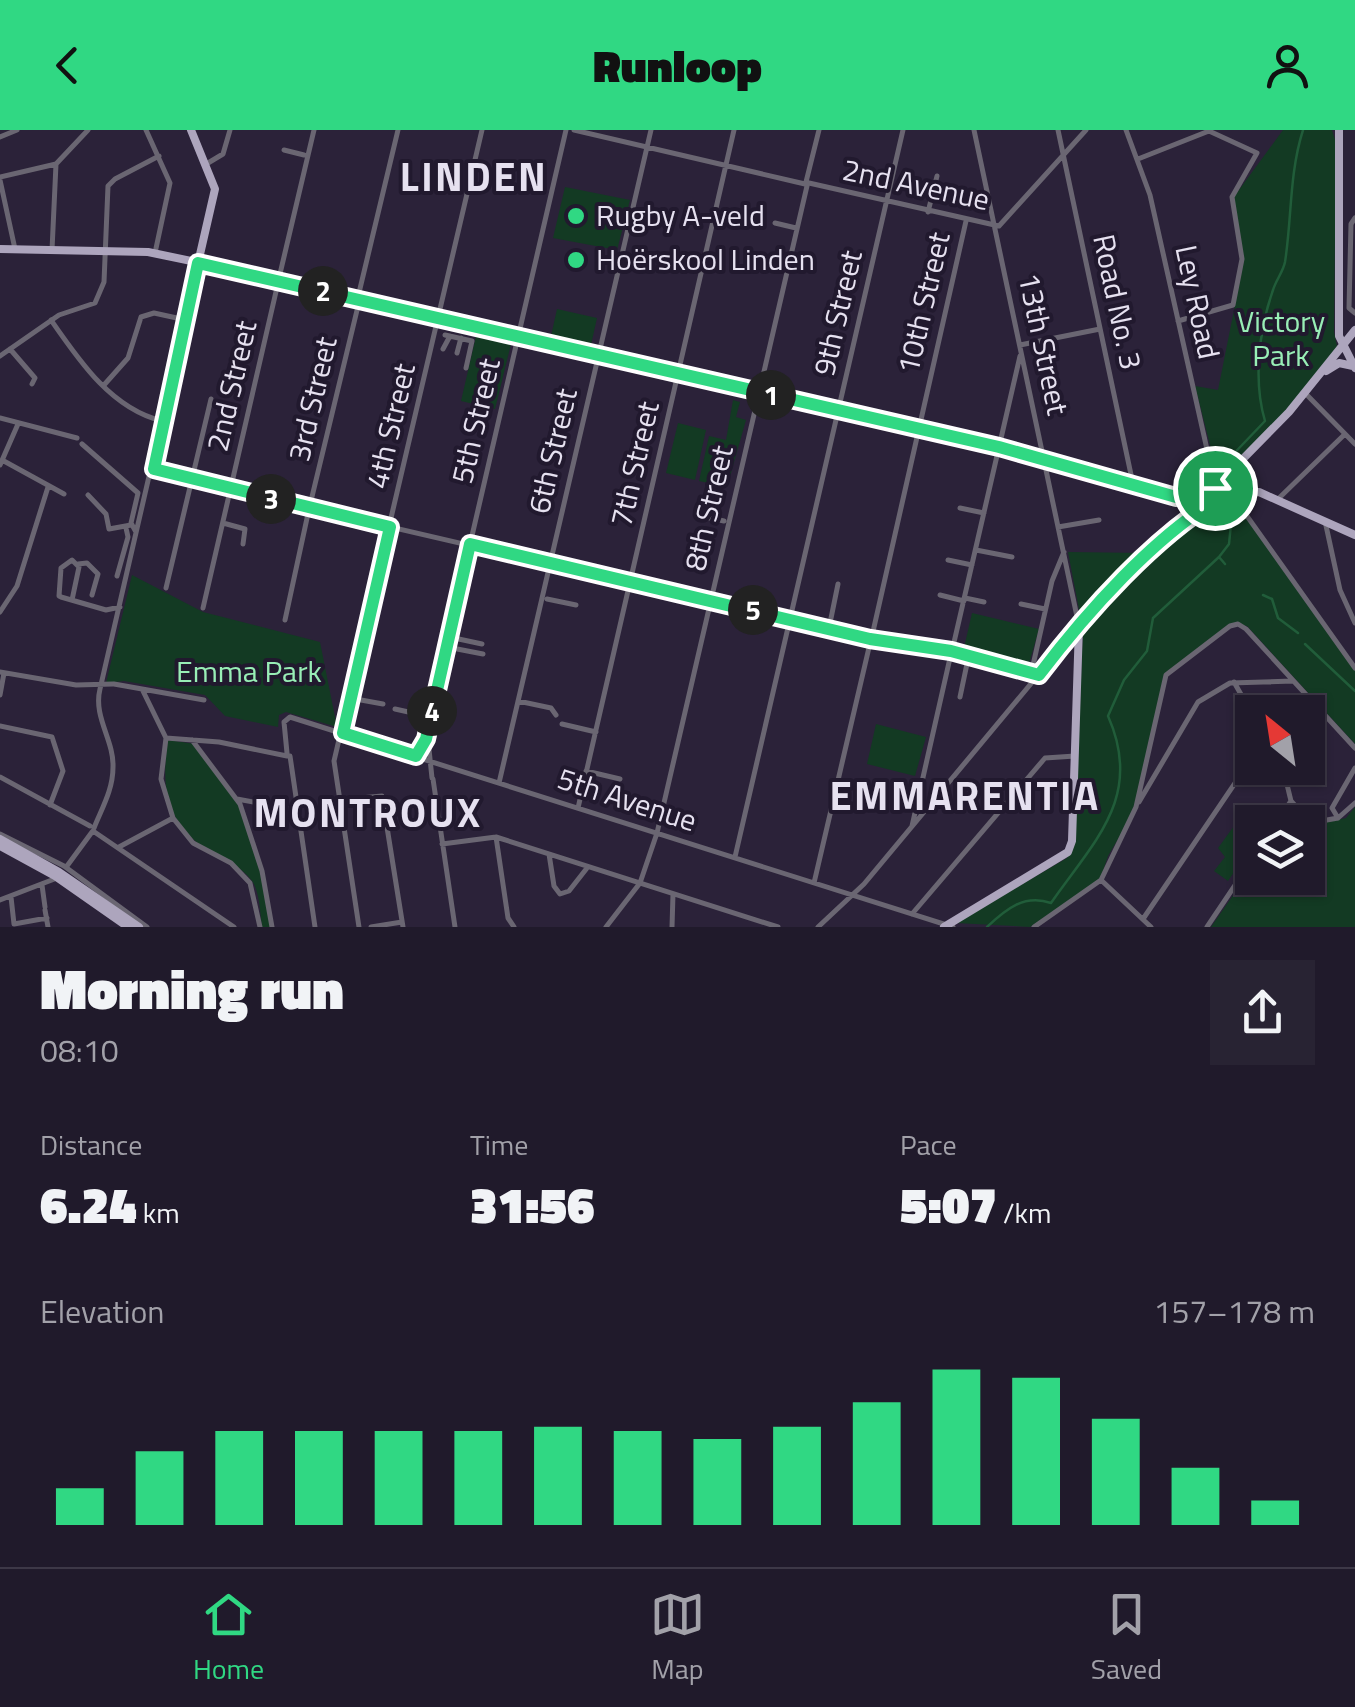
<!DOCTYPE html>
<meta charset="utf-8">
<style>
body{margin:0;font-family:"Titillium Web",sans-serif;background:#282333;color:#f1f3f6;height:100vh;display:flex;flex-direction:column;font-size:38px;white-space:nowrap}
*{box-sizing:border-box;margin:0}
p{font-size:32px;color:#a2a1a9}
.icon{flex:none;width:55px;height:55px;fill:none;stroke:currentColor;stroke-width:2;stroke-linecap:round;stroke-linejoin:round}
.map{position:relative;height:797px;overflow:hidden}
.sheet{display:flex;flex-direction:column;background:#201a2b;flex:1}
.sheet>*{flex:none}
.needle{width:65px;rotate:330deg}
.buttons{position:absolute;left:1235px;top:565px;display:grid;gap:20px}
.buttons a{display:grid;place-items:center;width:90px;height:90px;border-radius:0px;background:#201a2b;box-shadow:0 2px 8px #0004,0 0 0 2px #3d3847;font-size:50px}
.pin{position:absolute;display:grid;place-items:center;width:85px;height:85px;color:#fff;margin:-42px;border:5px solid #fff;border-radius:50%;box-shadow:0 2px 10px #0007}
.km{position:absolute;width:50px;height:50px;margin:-25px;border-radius:50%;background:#222;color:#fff;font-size:28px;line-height:50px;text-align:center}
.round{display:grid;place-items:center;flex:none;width:105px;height:105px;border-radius:0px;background:#282333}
.summary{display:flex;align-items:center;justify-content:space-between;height:170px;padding:0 40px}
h1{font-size:55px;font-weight:800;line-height:75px}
.metrics{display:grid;grid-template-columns:repeat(3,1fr);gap:15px;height:170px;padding:10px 40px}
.metrics div{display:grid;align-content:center}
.metrics b{font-size:50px;font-weight:800}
.metrics small{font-size:28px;font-weight:400}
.metrics p{font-size:28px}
.chart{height:280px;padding:20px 40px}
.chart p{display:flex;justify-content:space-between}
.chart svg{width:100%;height:180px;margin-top:10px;stroke:#30d883;stroke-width:6}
header{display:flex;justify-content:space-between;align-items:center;height:130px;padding:0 40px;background:#30d883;color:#111;font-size:45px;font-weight:800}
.dock{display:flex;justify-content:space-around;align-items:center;height:140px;border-top:2px solid #3d3847;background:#201a2b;font-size:28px;color:#a2a1a9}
.dock a{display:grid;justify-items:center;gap:5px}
.dock .on{color:#30d883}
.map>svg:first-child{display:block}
.green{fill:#133a23}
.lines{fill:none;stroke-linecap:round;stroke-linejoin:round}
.stream{stroke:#215d3a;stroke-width:2.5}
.minor{stroke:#6a6672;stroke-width:5}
.major{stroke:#ada5bd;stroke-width:8}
.route-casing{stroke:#fff;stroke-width:20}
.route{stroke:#30d883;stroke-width:12}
.poi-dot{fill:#30d883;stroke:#21192e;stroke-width:4}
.labels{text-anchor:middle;stroke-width:8;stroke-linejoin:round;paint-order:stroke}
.street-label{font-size:30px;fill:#e6e1f0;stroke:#21192e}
.poi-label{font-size:30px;fill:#e6e1f0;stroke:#21192e;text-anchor:start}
.park-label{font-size:30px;fill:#98eeb6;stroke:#21192e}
.district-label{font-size:40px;font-weight:bold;letter-spacing:2.5px;fill:#e6e1f0;stroke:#21192e}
</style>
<header><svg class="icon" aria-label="back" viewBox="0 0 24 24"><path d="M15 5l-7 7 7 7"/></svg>Runloop<svg class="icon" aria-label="person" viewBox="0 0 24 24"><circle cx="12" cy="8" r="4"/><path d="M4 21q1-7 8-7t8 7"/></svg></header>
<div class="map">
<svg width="1355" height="797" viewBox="0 0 1355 797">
<rect width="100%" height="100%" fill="#2b2239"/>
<path class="green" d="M1283 0H1332L1336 13 1334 202 1338 221 1306 262 1219 350 1195 256 1218 260 1244 130 1233 68Z
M565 57 630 70 617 120 553 108Z
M557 179 597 188 591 215 551 206Z
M477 202 512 210 495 279 461 271Z
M733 270 740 272 736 287 746 290 727 357 699 351 709 306 726 310Z
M678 293 706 300 695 350 666 343Z
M1235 368 1355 536V614L1247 496 1234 495 1166 545 1137 677 1108 726 1100 750 1030 797 956 793 1067 728 1075 712 1083 497 1207 371Z
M1068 422 1146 423 1081 490Z
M132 445 203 482 320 512 337 597 286 582 279 585 278 597 225 586 205 565 124 551 106 553Z
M972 483 1039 499 1028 537 963 522Z
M876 594 926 607 915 646 867 634Z
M168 610 195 614 241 672 265 745 272 797H262C260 784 260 762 252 751 241 735 222 731 207 720 165 692 161 656 168 610Z
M1355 677V797H1211L1252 738V748H1308V696L1346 688Z
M1242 685 1253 692 1252 716 1228 751 1214 741 1225 727 1218 718Z"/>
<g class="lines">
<path class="stream" d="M1222 336 1265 291C1253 251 1259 200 1273 160 1276 150 1283 142 1285 132 1292 88 1289 44 1303 0
M1225 434 1219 427 1229 414 1232 384
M1263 465 1272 469 1278 488 1298 503
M1305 514 1355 561
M987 797C1006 779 1024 764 1051 773 1094 711 1144 667 1108 586L1124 550 1147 521 1153 488 1219 427"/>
<path class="minor" d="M146 0 170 53 155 123
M574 0 805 54
M1058 0 1133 354
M1126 0 1150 65 1215 355
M0 7 17 0
M284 20 304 25
M1138 29 1209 1 1257 23 1232 67 1242 129 1233 175 1178 191
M208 33 223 24 230 0
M0 47 56 34 88 0
M0 50 15 119
M806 52 819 0
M809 53 999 96 1086 0
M928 82 937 46
M1355 88 1351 94 1349 178 1355 183
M775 93 796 98
M52 120 56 34
M279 148 314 0
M358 167 398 0
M51 190C80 232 112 279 162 291
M445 205 472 211 466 238
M1020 215 1100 199
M10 219 35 248 32 254
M443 219 450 206
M457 223 461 208
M0 226 59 185 95 173 104 152 108 56 115 49 159 26
M104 255 128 228 141 187 154 183 186 190
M1305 263 1355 314
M0 288 77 308
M82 314 138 363 131 393 136 402
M2 330 64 364
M0 335 18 294
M151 339 198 133
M154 343 309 378
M88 365 106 384 109 399 131 395
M1232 365 1355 538
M1277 370 1345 304
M310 375 359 172
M960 378 984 383
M313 379 868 508
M696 385 724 391
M1325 391 1340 460 1355 493
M223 393 245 399 243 414
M1058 397 1099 390
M976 420 1012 427
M948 430 972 435
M78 434 87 433 98 444 92 465
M117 446 128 407 126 398
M166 458 211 269
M940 465 964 471
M965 468 984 472
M547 469 576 475
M72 470 79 437 72 430 61 438 59 466 61 467 106 480 120 477
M1021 474 1045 479
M203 478 278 153
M0 482 17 456 48 357
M285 490 309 379
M829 498 838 454
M872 506 966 91
M872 507 947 524
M454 508 482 514
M452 518 483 524
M952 521 1020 226
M954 525 1039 545
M0 542 76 555 113 554
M1031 544 1052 451 1064 422
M1234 552 1252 584
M114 554 204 570
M100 559 150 342
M142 559 166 608 161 649 173 688 193 713 231 733 250 753 260 797
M0 565 4 543
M960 567 968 529
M350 568 383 574
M518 571 551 578 556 585
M395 579 431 587
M562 594 596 602
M0 596 52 607 63 641 50 675
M166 608 219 612 287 626
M192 610 240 674 262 741 272 797
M287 623 284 592 290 587 953 797
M290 626 315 797
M1283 638 1291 671 1311 693
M586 641 620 649
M0 647 90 696
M432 648 427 600 566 0
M433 649 455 797
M499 653 651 0
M237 669 297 680
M339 670 382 666 403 797
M1139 672 1198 572 1230 553 1293 551
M578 678 734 0
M1338 688 1332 678 1355 638
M1277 692 1291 671
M1310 693 1338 688 1355 673
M912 696 950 528
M94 698C102 678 113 660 113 637 114 610 93 587 100 559
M93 701 234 797
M0 704 64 736 147 797
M496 707 508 788 514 797
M442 714 496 707 778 797
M119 717 173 688
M549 724 554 756 560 764 569 761 587 738
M735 727 903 0
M67 736 92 702
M1101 750 1151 797
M814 753 871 509
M42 755 45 777
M11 767 14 794
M0 770 57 748
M45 780 48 797
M912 784 1045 628 1075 626
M1143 789 1252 628
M14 794 47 788
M359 797 334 631 482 0
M371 797 402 792
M606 797 640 753 657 703 807 56
M672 797 673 764
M818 797 864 754 1079 496 974 0
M1034 797 1101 750 1136 677 1166 545 1230 496 1238 494 1246 499 1355 618
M1207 797 1252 730"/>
<path class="major" d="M191 0 215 59 198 133
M1339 0V206L1355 238
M0 119 148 122 278 149
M281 153 356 170
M362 169 1044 328 1184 368 1259 362 1355 405
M1326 241 1339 233 1353 236
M0 709 59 742 139 797
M0 716 55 746 128 797
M944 797 1068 722 1072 711 1079 496 1289 282 1355 200"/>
</g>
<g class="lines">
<defs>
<path id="route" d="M198 133 999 317 1176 367 1205 368 1215 358 1216 364 1223 366C1156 404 1086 483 1039 545L951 521 870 509 470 414 426 609 416 626 343 603 390 397 154 339Z"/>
</defs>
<use href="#route" class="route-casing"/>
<use href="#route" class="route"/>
</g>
<g class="poi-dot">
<circle cx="576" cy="86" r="10"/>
<circle cx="576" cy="130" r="10"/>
</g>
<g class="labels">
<g class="street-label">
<text transform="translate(916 55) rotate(12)" y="10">2nd Avenue</text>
<text transform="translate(1117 172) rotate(78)" y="10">Road No. 3</text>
<text transform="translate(1197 172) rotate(78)" y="10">Ley Road</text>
<text transform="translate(924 173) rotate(-77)" y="10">10th Street</text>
<text transform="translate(838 183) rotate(-77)" y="10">9th Street</text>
<text transform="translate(1043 214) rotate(78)" y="10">13th Street</text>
<text transform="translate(232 256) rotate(-77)" y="10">2nd Street</text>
<text transform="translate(313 269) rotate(-77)" y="10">3rd Street</text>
<text transform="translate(476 291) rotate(-77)" y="10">5th Street</text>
<text transform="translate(391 296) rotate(-77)" y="10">4th Street</text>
<text transform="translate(553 321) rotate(-77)" y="10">6th Street</text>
<text transform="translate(635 334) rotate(-77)" y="10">7th Street</text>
<text transform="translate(709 378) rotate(-77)" y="10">8th Street</text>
<text transform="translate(627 670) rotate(18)" y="10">5th Avenue</text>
</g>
<g class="poi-label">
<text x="596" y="96">Rugby A-veld</text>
<text x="596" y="140">Hoërskool Linden</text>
</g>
<g class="park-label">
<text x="1281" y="202">Victory<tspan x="1281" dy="34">Park</tspan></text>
<text x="249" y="552">Emma Park</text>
</g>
<g class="district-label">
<text x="474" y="61">LINDEN</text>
<text x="965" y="680">EMMARENTIA</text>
<text x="368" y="697">MONTROUX</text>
</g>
</g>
</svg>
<div class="buttons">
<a><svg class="needle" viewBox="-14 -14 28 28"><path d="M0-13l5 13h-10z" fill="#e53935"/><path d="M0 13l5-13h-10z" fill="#a2a1a9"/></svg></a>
<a><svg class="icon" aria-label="layers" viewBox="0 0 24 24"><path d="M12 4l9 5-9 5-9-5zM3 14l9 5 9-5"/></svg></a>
</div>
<div class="pin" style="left:1215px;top:358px;background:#1e9e55"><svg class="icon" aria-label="arrive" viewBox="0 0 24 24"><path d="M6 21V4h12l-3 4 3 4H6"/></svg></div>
<b class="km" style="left:771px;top:265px">1</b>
<b class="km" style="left:323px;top:161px">2</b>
<b class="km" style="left:271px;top:369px">3</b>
<b class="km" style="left:432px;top:581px">4</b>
<b class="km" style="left:753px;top:480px">5</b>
</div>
<section class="sheet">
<div class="summary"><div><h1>Morning run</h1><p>08:10</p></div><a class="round"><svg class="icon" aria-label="share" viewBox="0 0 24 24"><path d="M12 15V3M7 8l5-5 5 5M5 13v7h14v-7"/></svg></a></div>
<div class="metrics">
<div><p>Distance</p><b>6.24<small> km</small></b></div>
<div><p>Time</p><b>31:56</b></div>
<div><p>Pace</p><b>5:07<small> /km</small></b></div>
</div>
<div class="chart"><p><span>Elevation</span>157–178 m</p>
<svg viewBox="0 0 160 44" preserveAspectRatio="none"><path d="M5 44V35M15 44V26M25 44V21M35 44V21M45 44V21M55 44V21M65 44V20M75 44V21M85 44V23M95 44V20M105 44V14M115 44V6M125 44V8M135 44V18M145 44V30M155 44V38"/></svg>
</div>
</section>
<nav class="dock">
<a class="on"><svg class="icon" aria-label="home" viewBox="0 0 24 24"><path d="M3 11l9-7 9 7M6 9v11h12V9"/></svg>Home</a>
<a><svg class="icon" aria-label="map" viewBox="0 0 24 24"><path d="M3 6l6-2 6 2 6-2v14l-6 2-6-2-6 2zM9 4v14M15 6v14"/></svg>Map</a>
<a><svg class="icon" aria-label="saved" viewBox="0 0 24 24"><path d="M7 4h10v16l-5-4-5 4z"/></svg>Saved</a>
</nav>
